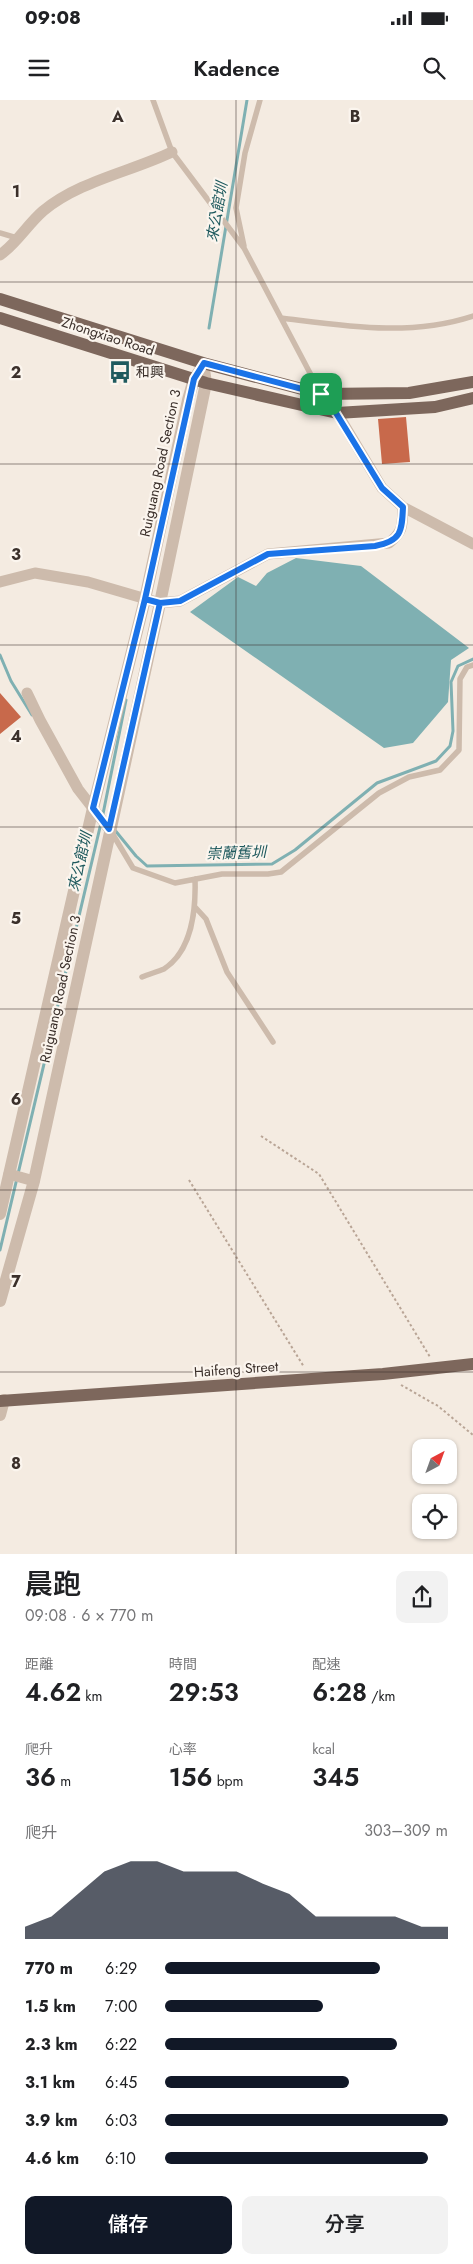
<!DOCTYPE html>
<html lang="zh-TW">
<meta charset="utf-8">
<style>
body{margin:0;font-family:Jost,"Noto Sans TC",sans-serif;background:#f2f2f2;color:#202124;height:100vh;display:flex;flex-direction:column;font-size:19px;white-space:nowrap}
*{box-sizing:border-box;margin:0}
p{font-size:16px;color:#757577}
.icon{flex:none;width:28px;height:28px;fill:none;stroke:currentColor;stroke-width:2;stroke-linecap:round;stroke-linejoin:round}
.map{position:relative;height:1454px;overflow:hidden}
.drawer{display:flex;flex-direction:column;background:#fff;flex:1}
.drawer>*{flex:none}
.needle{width:32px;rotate:41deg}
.tools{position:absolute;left:412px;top:1339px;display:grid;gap:10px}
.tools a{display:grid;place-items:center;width:45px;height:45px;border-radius:10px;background:#fff;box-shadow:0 1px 4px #0004;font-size:25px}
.pin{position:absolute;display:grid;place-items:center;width:42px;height:42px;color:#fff;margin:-21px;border-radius:10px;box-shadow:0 2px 8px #0006}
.round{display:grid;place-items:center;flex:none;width:52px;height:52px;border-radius:10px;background:#f2f2f2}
.head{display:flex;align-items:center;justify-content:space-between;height:85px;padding:0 25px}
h1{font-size:28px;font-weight:600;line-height:38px}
.figures{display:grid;grid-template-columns:repeat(3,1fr);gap:8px;height:85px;padding:5px 25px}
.figures div{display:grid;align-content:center}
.figures b{font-size:25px;font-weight:600}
.figures small{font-size:14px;font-weight:400}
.figures p{font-size:14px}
.chart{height:140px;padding:10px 25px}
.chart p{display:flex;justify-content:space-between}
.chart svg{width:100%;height:90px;margin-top:5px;fill:#111827;opacity:.7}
.action{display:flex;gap:10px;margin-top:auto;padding:10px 25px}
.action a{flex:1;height:58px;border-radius:10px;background:#111827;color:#fff;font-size:20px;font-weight:600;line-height:58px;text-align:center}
.action a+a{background:#f2f2f2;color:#202124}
ul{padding:0 25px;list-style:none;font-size:16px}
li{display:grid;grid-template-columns:80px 60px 1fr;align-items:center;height:38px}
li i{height:12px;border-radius:6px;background:#111827}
.status{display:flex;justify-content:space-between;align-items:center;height:35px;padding:0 25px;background:#fff;direction:ltr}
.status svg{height:14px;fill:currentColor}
header{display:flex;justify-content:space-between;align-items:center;height:65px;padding:0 25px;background:#fff;font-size:22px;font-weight:600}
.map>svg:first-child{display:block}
.water{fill:#7fb0b2}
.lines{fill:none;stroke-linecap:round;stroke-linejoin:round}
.stream{stroke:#7fb0b2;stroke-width:3}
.building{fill:#c8694b}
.path{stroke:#b9a596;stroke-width:2;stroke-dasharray:2.5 2.5;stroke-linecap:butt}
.service{stroke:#cdbbac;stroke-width:5.5}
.minor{stroke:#cdbbac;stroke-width:11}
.tertiary{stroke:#cdbbac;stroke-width:12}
.primary{stroke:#7d675c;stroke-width:12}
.route-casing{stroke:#fff;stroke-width:10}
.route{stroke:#1a73e8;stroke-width:6}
.grid{fill:none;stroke:#3b302b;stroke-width:1;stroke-opacity:0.55}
.labels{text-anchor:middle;stroke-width:4.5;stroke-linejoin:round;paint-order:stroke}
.street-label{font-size:14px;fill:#3b302b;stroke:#fbf5ee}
.poi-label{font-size:14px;fill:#3b302b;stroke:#fbf5ee;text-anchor:start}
.water-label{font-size:15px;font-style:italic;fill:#1f5a5e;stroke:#fbf5ee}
.grid-label{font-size:16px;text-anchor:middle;font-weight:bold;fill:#3b302b;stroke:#fbf5ee;stroke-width:4.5;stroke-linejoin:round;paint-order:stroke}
</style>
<div class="status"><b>09:08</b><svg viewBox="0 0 49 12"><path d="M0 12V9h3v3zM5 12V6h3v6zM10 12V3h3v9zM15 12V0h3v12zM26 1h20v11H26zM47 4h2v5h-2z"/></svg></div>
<header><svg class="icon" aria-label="menu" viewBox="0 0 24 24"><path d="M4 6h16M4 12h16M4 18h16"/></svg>Kadence<svg class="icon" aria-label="search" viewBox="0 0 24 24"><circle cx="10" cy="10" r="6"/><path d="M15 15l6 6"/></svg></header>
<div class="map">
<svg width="473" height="1454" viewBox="0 0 473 1454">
<rect width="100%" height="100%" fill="#f4ebe1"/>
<path class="water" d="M296 458 361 466 469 548 451 560 448 602 413 643 384 648 190 512 238 477 256 486 267 473Z"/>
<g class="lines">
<path class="stream" d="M209 228 247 0
M0 555 11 581 32 615
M103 714 126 600
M114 729 136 756 147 766 272 764 295 750 377 683 436 661 450 646 453 631 451 582 458 566 473 559
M0 1150 101 723"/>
</g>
<path class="building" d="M406 317 410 362 382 364 378 319Z
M0 593 21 617 0 634Z"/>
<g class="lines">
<path class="path" d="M261 1036 319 1074 430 1257
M189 1080 304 1267
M401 1285 438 1306 473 1335"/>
<path class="service" d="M153 0 172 52 244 148 320 292
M0 133 17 138
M244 146 236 108 245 53 260 0
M281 218C346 226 409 237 473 216
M112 733 133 768 175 783 222 774H268L281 772 379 693 409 677 440 670 459 650 460 579 467 567 473 565
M195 807 206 819 227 872 273 942
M142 877C149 874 157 872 164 869 192 851 196 809 195 779"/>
<path class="minor" d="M0 155C17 143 27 125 43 111 79 81 130 72 172 52
M321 294 337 313 382 388 403 407 473 444
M0 482 35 473 88 482 160 503 180 501 268 454 389 443C404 431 402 425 403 407
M27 593 40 620 78 689 109 729
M9 1074 34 1081"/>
<path class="tertiary" d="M0 1114 93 708 145 499 188 300 194 279 200 270
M0 1201 34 1081 160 503 206 283 203 263
M0 1315 4 1300"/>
<path class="primary" d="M0 199 203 263 321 294 409 293 473 282
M0 218 206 283 337 313 435 307 473 298
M0 1301 383 1274 473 1264"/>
</g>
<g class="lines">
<defs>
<path id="route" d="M321 294 204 263 194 279 145 499 160 503 109 729 93 708 145 499 160 503 180 501 268 454 375 446C401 441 402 432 403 407L382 388 336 313 321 294"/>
</defs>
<use href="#route" class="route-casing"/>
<use href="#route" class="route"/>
</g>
<path class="grid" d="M236 0V1454M0 182H473M0 364H473M0 545H473M0 727H473M0 909H473M0 1090H473M0 1272H473"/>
<defs>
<symbol id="bus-bare" viewBox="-9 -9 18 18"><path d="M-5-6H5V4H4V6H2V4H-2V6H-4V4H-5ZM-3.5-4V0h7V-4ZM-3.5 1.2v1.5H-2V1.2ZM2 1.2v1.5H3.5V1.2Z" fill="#1f5a5e" stroke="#fbf5ee" stroke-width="2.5" paint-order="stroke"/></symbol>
</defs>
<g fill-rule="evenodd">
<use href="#bus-bare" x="104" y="256" width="32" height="32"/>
</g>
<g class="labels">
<g class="street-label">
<text transform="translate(108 236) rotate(18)" y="5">Zhongxiao Road</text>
<text transform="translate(160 363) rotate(-78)" y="5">Ruiguang Road Section 3</text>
<text transform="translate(60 889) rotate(-78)" y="5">Ruiguang Road Section 3</text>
<text transform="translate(236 1269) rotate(-4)" y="5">Haifeng Street</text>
</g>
<g class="poi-label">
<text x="136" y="277">和興</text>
</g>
<g class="water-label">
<text transform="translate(217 112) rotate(-80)" y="5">來公館圳</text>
<text transform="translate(236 753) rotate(-2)" y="5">崇蘭舊圳</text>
<text transform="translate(80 762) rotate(-77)" y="5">來公館圳</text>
</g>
</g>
<g class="grid-label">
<text x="118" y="22">A</text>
<text x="355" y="22">B</text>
<text x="16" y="97">1</text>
<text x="16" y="278">2</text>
<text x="16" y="460">3</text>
<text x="16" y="642">4</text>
<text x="16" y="824">5</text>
<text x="16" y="1005">6</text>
<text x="16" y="1187">7</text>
<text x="16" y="1369">8</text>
</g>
</svg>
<div class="tools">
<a><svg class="needle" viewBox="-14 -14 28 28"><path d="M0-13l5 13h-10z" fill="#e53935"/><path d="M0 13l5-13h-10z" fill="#757577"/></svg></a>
<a><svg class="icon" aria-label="locate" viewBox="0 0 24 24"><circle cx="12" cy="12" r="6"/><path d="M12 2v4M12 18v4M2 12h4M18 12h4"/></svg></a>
</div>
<div class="pin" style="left:321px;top:294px;background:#1e9e55"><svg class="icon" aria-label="arrive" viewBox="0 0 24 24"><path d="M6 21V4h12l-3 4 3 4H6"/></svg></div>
</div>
<section class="drawer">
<div class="head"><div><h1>晨跑</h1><p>09:08 · 6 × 770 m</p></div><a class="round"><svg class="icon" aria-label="share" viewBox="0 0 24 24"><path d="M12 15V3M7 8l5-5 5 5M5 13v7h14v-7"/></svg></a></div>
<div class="figures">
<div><p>距離</p><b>4.62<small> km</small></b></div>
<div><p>時間</p><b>29:53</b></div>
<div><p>配速</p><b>6:28<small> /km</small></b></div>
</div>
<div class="figures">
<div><p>爬升</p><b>36<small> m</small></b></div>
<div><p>心率</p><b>156<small> bpm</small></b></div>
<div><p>kcal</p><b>345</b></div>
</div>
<div class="chart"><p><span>爬升</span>303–309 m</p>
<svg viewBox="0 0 160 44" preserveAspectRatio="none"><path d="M0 44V38L10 33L20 22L30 11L40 6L50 6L60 11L70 11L80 11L90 17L100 22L110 33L120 33L130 33L140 33L150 38L160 38V44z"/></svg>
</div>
<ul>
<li><b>770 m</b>6:29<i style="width:76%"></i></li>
<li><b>1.5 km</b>7:00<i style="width:56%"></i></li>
<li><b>2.3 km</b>6:22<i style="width:82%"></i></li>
<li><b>3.1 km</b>6:45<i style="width:65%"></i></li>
<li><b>3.9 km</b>6:03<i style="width:100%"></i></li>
<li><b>4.6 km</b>6:10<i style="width:93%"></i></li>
</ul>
<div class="action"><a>儲存</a><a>分享</a></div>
</section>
